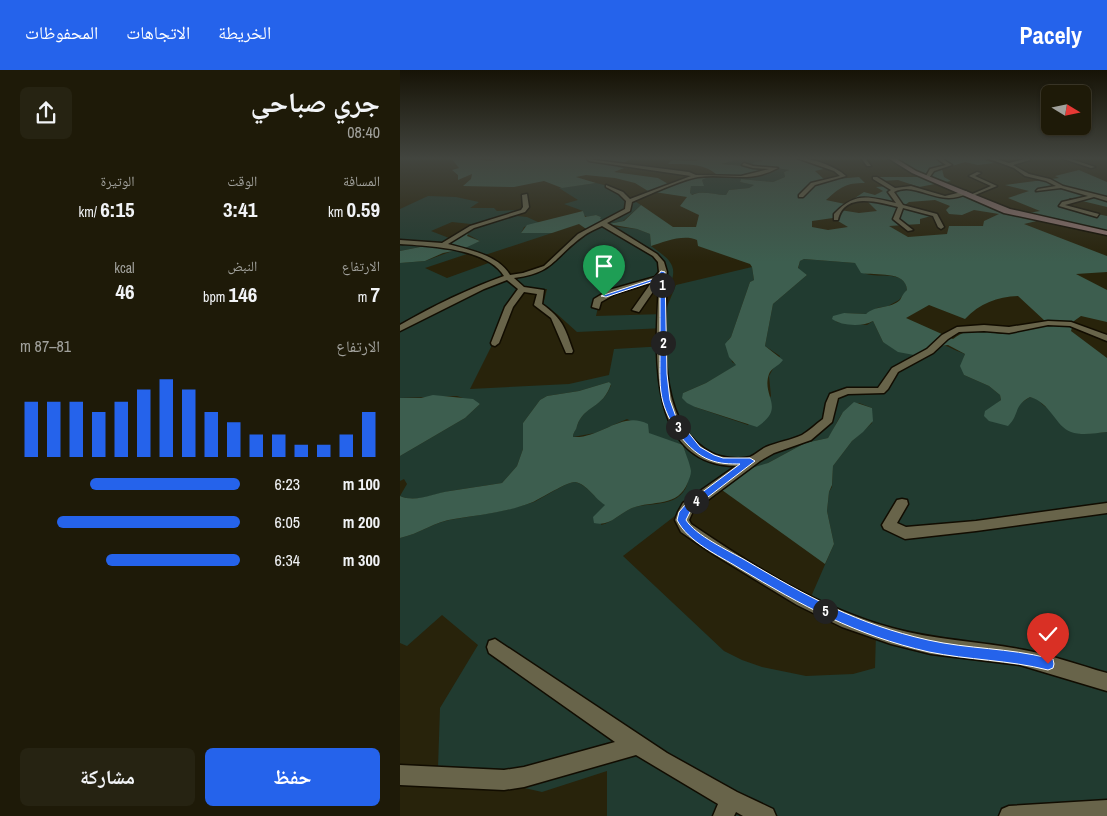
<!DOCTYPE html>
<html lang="ar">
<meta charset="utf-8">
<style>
body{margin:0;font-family:"Archivo Narrow","Noto Naskh Arabic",sans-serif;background:#262312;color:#f1f3f6;direction:rtl;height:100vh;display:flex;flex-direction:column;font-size:19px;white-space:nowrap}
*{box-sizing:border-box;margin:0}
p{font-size:16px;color:#a1a19c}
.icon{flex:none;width:28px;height:28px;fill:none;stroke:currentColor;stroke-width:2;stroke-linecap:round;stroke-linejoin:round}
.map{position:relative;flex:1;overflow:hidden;direction:ltr}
.side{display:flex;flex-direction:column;background:#1e1a08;width:400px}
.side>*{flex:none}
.needle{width:32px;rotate:100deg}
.controls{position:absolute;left:641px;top:15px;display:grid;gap:10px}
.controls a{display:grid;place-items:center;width:50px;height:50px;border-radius:8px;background:#1e1a08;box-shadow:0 1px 4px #0004,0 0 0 1px #3c3829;font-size:25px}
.pin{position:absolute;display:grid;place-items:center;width:42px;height:42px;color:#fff;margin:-51px -21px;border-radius:50% 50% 50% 0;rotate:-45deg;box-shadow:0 0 5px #0007}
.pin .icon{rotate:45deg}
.km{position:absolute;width:25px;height:25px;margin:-12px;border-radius:50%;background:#222;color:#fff;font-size:14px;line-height:25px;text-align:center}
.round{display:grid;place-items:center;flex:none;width:52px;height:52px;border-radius:8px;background:#262312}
.head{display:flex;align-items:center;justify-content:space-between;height:85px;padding:0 20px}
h1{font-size:28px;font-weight:800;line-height:38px}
.metrics{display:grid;grid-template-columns:repeat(3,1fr);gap:8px;height:85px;padding:5px 20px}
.metrics div{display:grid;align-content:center}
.metrics b{font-size:21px;font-weight:800}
.metrics small{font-size:14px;font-weight:400}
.metrics p{font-size:14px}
.chart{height:140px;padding:10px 20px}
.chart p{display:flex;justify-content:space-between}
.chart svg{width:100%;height:90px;margin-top:5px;stroke:#2563eb;stroke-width:6}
.action{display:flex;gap:10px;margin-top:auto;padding:10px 20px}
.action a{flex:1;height:58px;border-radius:8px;background:#2563eb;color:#fff;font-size:20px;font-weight:800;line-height:58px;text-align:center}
.action a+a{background:#262312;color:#f1f3f6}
ul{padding:0 20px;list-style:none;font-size:16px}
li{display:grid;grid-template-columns:80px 60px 1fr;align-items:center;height:38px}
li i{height:12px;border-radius:6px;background:#2563eb}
header{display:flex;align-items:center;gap:30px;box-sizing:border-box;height:70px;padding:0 25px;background:#2563eb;color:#fff}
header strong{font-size:24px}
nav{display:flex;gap:28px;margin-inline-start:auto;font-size:18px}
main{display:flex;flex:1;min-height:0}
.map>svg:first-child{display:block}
.green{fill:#213b30;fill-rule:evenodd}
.forest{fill:#3d5e4f;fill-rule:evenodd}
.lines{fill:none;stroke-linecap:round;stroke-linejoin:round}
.street-casing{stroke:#110c00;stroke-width:3}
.secondary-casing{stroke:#110c00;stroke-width:3}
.street{fill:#68644a;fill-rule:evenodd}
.secondary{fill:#8e7370;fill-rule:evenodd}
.route{fill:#2563eb;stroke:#fff}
</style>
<header>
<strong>Pacely</strong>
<nav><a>الخريطة</a><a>الاتجاهات</a><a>المحفوظات</a></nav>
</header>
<main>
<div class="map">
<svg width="707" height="746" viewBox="0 0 707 746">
<rect width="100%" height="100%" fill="#28230b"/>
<path class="green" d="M340 89 361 90 363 91 361 95 390 100 384 102 385 107 373 112 341 109 340 112 355 115 349 118 329 120 326 125C314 125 301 120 291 125L290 123 291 116H303L302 110C316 101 328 109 342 105 347 104 352 100 357 97L321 94Z
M196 113 212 117 241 135 223 151 208 154V156L237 159 250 164 251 176C264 186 279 193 271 212L222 220 199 233 196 246 264 244 276 215 352 197 354 210 350 212 331 267 328 270 332 292 337 295 306 313 283 323 295 337 348 355 371 326 369 306 380 286 365 276 373 234 407 205 398 199 400 191 404 189 455 193C459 197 459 201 466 204 479 208 506 200 507 220L499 230 488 236 477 238 466 244 444 243 436 252 467 255 473 251 483 272 519 283C543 268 544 277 565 284L562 293 564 305 589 316 600 325 601 330 597 333 618 335 630 327 638 329 642 334 680 364 707 362V746H207V701L142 722 38 698 40 638 78 575 42 545 7 576 0 573V468C19 464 36 451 55 449 82 445 108 441 134 432 142 428 169 411 175 412 188 415 195 429 206 435L201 455C214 452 222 441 235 437 247 434 262 435 273 430 296 419 288 395 283 375L252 366 249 363 247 359 227 349 195 363 173 367C173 363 175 361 177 356 184 335 203 338 211 315L209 312 179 321 147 326 140 330 123 353V379L117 396 102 413C85 416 67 418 50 421 34 424 16 433 0 426L7 414 4 409 0 411V386L65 348 80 334 57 326 0 328V193L25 191 80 171 67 164 38 175 20 177 0 181V139L28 126 56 127 79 132 70 138H94L97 141 123 140V143L117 146 127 147 140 153 124 157 121 163H152L85 185 76 181 25 198 47 208 94 191 106 200 105 211 133 203 153 193 162 186 169 177 204 150 199 149 201 147 196 145 187 147 184 145 183 141 164 134 178 130 159 118ZM52 152 80 155 49 168 31 161ZM147 219 143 235 157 244 177 262 265 258 266 276 214 279 209 305 169 314 70 319 119 221ZM459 333 472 338V353L452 371 433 396 432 417 429 422 427 441 434 474 407 536 476 563 475 598 453 604 406 606 362 597 342 590 324 581 223 486 315 415 368 393 405 373 428 368C439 353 438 339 459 333Z"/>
<path class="forest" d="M51 88 95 91 91 88H113L127 92 121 88H232L217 97 224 98 214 102 258 108 270 115 301 106 316 104C304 93 283 94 268 94L272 90 296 91 301 88 403 89 432 97 415 101 425 110 459 107 465 113C445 113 441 117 426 130L445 134 440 140 459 143 477 141 467 131 452 130 464 122 475 125 483 121 476 117 489 116 496 120 522 119 543 128 567 123 622 144 640 141 608 128 629 121 605 115 659 108 655 106 679 100 707 112V137L670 128 658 136 707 146V163L641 150 624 154 707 186V202L676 204 707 220V252L681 246 674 251 671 261 707 288V362C696 363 682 366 671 362 656 357 650 332 630 327 613 336 620 344 608 356L589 351 584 346 585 341 601 330 600 325 589 316 564 305 560 296 565 284 548 275 531 277 514 285 498 282 483 272 473 251C463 257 441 256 432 249L433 246 444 243 466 244C475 235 491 239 500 230 502 227 503 223 507 220 506 200 475 206 461 203L455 193 404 189 400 191 398 198 407 205 373 234 365 276 383 290C379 296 371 298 369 304 361 327 387 337 357 357L295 337 287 333 282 328 283 323 306 313 336 295 329 287 325 274 331 267 350 212 354 210 352 197 350 194 298 176 297 170C283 164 264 172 251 176L250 164 237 159 208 154 224 151 241 135 273 157H296L299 145 280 136 287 127 248 121 235 113 215 108 186 105 176 107 196 113 162 118 144 111 114 117 63 116 71 109 72 104 58 110V105L52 100 59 98ZM340 89 361 90 363 91 355 92 352 94 389 100 384 102 385 107 373 112 341 109 340 112 354 115 349 118 329 120 326 125C315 125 301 120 292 125L290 123 291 116H304L302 110 306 108 320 107 318 104C331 106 350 108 361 100L357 97 321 94ZM535 130 550 136 546 140 549 144 562 145 574 140 599 144 584 151 583 156H549L547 164 508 167 489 156 520 154V149L535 145 505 135 509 132ZM433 148 448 157 428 160 412 157V151ZM618 226 645 251C639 252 631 253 626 256 623 258 620 261 616 262 591 270 581 249 553 269L506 248 529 235 565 249C580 233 597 227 618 226Z
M493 88H579L594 93 578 95 565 92 542 99 544 107 551 111 519 117 498 110 481 111 478 107H526L506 98Z
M183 141 185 147 196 145 201 147 200 149 205 150 189 161 179 154 152 163H121L127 155Z
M69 161 67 166 80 171 63 179 43 183 25 191 0 193V181L20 177 38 175Z
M209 312 211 314C203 339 184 335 177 356 176 361 173 362 173 367 200 369 222 340 248 354L249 363 283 375C285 383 290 393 291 401 291 405 289 409 288 412 278 438 253 430 232 438 218 444 210 457 194 453L193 447 205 435C195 429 187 414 175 412 169 411 141 428 133 432 108 442 81 445 54 449 36 451 19 464 0 468V426C16 433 34 423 50 421 67 418 85 416 102 413L117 396 123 379V353L140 330 147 326 179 321Z
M33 325 73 329 80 334 65 348 0 386V328H21Z
M454 332 472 338 473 351 463 362 452 371 433 396 432 415 429 422 427 441 434 474 425 494 315 415 348 399 368 393 405 373 428 368 443 342Z"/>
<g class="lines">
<defs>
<path id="street" d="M397 88C412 88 435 96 446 106L415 115 403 127H399V125L411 113 440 106 434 101Z
M461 88H465L471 96H467Z
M536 88H541L552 95 534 101 529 108H525L530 99 546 95Z
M587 88H593L609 93 629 88 630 90 613 95 629 104 650 109 663 116 707 127V131L694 127 665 135 699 144 697 147 659 136 662 132 688 126 661 118 636 121 638 119 656 116 646 111 625 106 614 98Z
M661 88H668L695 97 691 98Z
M187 89 289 102 296 105 341 106 369 99 353 98 342 95 344 93 353 96 378 98C349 114 327 103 298 107 280 110 249 125 232 132L230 141 207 153 257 184 264 192 267 202C266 257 253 354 312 383 322 388 339 390 350 387 355 385 360 380 366 377 378 372 391 370 402 365 409 361 416 354 423 349L426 333 430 324 447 318H478L492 298 527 279 542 265 557 257 584 255 609 257 648 251 671 252 707 265V271L670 256 648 255 609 263 584 261 559 262 548 269 533 283 498 302 488 319 484 323 448 324 438 328 432 352 411 370 374 383 360 391 293 441 289 450 291 454C353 496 419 538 492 558 534 570 577 571 619 579 649 584 678 595 707 603V621L620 595 531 584 491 574 442 557 397 535 310 482 281 462 275 450 278 442 283 433 336 396C244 395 256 275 259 213L239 242 232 240 251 213 215 224 201 232 199 239 192 237 194 229 209 220 255 207 259 202 258 192 253 186 202 156C196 159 188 162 182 167 153 188 154 203 114 208L124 217 144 220 142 234C163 249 165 258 173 281L172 283H166L151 248 134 235 137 224 124 222 113 237 99 273 95 276 92 275 91 273 105 237 118 219 107 210 84 219 0 261V255C33 236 68 219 104 206 87 178 29 176 0 174V170L42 173 70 156 121 140 123 137 122 125 127 124 129 137 125 142 74 158 48 174C70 180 98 185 110 205L123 203 144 196 178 164 225 139 226 131 219 124 206 117V115L223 122 230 129 291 106 189 91Z
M577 102 581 103 575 106 597 116 570 127V125L591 116 569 106Z
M473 107H477L495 118 511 116 545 126 566 121 569 123C537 139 517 110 494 122L503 135 537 144 544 157 541 159 538 157 533 146 503 138 499 149 513 160 508 161 493 149 498 137C478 132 444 122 438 150H434V144C456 121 468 127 496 133L488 122 491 120 473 109Z
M502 429 507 430 508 434 497 453 506 457 576 451 707 433V443L576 461 505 469 484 459 482 455 497 430Z
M95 569 267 683 337 722 373 739 376 746H343L336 742 334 746H313L318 734 236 685 124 717 104 720 0 715V695L104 700 124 697 215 672 89 583 87 577 89 571Z
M707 730V746H599L602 739 609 736Z"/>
<path id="secondary" d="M488 88H495L516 101 610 139 707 161V165L604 143 512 103Z"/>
</defs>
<use href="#street" class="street-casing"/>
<use href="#secondary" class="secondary-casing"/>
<use href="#street" class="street"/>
<use href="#secondary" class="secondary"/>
</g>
<linearGradient id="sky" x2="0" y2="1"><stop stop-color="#161306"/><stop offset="0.46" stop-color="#42453f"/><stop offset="1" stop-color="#42453f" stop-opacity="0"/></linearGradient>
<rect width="707" height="192" fill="url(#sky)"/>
<path class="route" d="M261 201 265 202 267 304 270 330 276 347 300 377 314 385 323 388H350L355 391 291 440 286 450C295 465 329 481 345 490 408 527 457 554 528 570 568 579 609 578 648 588L653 589 654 594 653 598 648 600C609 590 568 590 529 582 455 565 403 536 339 498 318 485 288 472 277 450L279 442 285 435 340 394C330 394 320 394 310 390 288 382 269 354 263 332 259 318 260 301 260 286 260 260 260 235 260 209L206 227 201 226 256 208Z"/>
</svg>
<div class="controls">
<a><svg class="needle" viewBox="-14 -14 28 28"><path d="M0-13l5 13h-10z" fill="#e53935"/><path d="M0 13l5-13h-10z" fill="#a1a19c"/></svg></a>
</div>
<div class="pin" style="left:204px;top:226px;background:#1e9e55"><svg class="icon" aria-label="arrive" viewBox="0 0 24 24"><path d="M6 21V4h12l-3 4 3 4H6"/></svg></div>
<div class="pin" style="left:648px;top:594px;background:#d93025"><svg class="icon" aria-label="check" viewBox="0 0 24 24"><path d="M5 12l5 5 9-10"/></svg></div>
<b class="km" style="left:262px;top:215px">1</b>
<b class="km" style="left:263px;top:273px">2</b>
<b class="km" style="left:278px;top:357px">3</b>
<b class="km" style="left:296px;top:431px">4</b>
<b class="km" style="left:425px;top:541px">5</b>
</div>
<section class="side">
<div class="head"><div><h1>جري صباحي</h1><p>08:40</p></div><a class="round"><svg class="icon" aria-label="share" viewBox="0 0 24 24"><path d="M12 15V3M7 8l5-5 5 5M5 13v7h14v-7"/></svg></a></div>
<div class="metrics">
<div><p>المسافة</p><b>0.59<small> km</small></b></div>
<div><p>الوقت</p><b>3:41</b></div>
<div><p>الوتيرة</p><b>6:15<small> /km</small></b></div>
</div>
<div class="metrics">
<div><p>الارتفاع</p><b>7<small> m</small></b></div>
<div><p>النبض</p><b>146<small> bpm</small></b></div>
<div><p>kcal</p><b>46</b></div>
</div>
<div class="chart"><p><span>الارتفاع</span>81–87 m</p>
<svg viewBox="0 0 160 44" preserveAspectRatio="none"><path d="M5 44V17M15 44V17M25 44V17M35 44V22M45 44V17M55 44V11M65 44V6M75 44V11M85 44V22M95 44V27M105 44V33M115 44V33M125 44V38M135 44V38M145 44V33M155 44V22"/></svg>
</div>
<ul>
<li><b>100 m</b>6:23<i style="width:68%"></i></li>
<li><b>200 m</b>6:05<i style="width:83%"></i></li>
<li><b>300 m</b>6:34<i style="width:61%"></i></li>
</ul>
<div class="action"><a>حفظ</a><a>مشاركة</a></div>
</section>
</main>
